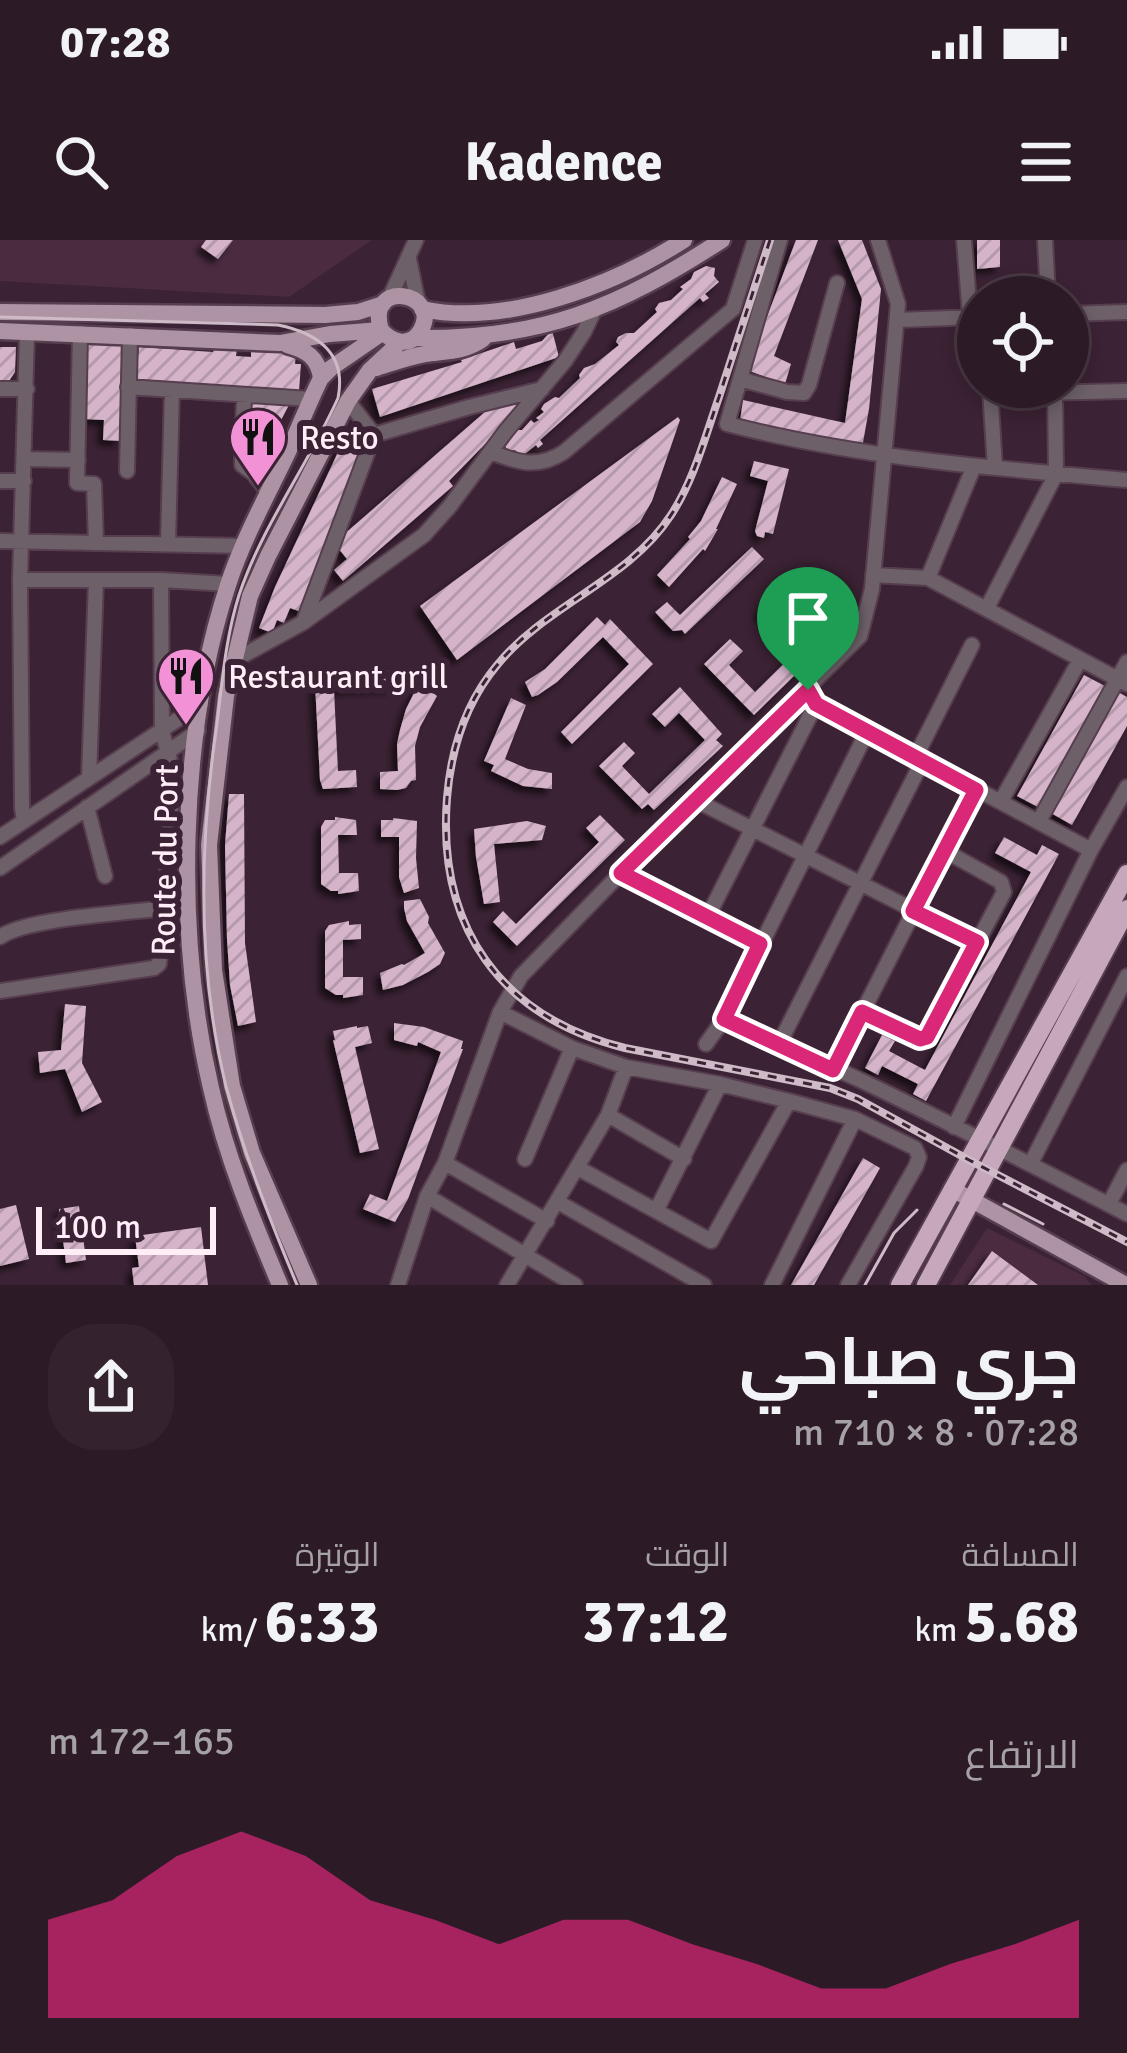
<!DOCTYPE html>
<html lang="ar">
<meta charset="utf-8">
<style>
body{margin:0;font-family:Signika,Cairo,sans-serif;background:#34232f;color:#f1f3f6;direction:rtl;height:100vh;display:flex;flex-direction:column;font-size:45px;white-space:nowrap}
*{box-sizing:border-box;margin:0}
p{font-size:39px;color:#a6a1a7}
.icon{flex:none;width:66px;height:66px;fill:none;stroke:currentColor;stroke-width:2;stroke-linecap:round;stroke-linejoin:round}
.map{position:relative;height:1045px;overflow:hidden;direction:ltr}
.sheet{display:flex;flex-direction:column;background:#2c1a27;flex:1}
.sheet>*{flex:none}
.tools{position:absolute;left:957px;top:36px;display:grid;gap:24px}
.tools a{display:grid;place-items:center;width:132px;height:132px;border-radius:50%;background:#2c1a27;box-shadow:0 6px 18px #0003,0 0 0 3px #483844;font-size:60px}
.scale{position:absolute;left:36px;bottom:30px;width:180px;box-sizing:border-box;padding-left:12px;border:6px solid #ffedf8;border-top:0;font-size:33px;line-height:42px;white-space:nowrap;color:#ffedf8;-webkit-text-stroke:9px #3b2234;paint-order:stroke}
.pin{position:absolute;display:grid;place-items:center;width:102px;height:102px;color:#fff;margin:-123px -51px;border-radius:50% 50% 50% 0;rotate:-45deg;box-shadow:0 0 12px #0007}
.pin .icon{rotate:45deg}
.round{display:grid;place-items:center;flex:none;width:126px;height:126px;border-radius:48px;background:#34232f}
.summary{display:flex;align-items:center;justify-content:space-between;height:204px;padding:0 48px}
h1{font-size:66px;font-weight:700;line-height:90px}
.figures{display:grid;grid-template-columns:repeat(3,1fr);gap:18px;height:204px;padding:12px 48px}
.figures div{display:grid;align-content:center}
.figures b{font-size:60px;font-weight:700}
.figures small{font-size:33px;font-weight:400}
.figures p{font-size:33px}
.chart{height:336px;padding:24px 48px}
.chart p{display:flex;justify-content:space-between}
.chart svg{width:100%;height:216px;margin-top:12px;fill:#db2777;opacity:.7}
.status{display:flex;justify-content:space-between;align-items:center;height:84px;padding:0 60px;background:#2c1a27;direction:ltr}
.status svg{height:33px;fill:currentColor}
header{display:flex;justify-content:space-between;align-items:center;height:156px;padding:0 48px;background:#2c1a27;font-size:54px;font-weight:700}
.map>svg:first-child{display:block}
.built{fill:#4a2b40}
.building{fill:url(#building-hatch);filter:url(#shadow)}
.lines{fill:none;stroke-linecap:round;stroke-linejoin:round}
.minor-casing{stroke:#563e4f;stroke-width:18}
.major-casing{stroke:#563e4f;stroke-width:21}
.highway-casing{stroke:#563e4f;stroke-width:22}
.minor{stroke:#6d6068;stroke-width:14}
.major{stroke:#ae93a4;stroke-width:16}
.highway{stroke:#c7a7bc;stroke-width:18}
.tram{stroke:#cebbc7;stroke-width:3}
.rail-casing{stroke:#cebbc7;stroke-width:8}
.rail{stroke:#3b2234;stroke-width:3;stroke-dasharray:9;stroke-linecap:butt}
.route-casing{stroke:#fff;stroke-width:24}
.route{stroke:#db2777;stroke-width:15}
.labels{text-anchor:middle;stroke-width:12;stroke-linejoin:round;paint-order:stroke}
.poi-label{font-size:33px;fill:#ffedf8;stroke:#3b2234;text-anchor:start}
.street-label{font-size:33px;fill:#ffedf8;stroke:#3b2234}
</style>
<div class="status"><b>07:28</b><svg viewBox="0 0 49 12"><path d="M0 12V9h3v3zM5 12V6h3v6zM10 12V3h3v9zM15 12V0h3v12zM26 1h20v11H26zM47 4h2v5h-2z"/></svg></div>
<header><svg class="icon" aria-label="menu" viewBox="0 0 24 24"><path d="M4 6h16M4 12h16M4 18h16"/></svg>Kadence<svg class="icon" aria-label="search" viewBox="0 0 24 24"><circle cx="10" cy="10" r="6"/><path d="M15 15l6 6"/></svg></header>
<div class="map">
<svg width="1127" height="1045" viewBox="0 0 1127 1045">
<defs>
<pattern id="building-hatch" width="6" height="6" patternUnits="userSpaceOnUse" patternTransform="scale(3)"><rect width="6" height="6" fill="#d5b4ca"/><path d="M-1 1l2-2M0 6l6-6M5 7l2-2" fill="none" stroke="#b399aa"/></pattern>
<filter id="shadow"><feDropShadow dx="-5.5" dy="5.5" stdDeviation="3" flood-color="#0009"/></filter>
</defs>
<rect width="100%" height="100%" fill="#3b2234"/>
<path class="built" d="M0 0H372L289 57 0 41Z
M987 988 1084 1036 1092 1045H950Z"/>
<path class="building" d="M206 0H233L218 19 201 7Z
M796 0H818L774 116 791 124 785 144 747 130Z
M838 0H862L881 49 869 169 862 208 740 181 743 160 845 183 862 59Z
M977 0H1000V27L977 29Z
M706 26 715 28 714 36 719 42 705 54 709 58 703 62 700 58 540 200 543 204 538 208 536 205 521 217 515 210 508 211 505 206 507 198 516 190H522L531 180 534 183 539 180 536 178 544 172 541 169 544 164 555 157 559 158 580 138 579 135 584 128 595 124 619 105 616 102 618 97 626 93H634L657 72 655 69 659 63 671 60 683 49 680 47 691 39 694 32Z
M552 90 559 117 380 177 372 149 462 122 461 120 514 102 516 109 542 101Z
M87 104 126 106 121 201 103 200 104 180 83 179Z
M0 107H16L15 132 9 141 0 140Z
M139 107 213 112 214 108 237 109 236 116 251 117V111L296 114 295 124H301L299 151 136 140Z
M511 157 523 165 449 241 453 246 343 341 334 330 347 319 334 303 493 165 496 169Z
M248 163H290L279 184V193H270L262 209 261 218 247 216Z
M678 177 680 180 652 261 640 282 457 420 420 366Z
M354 178 363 198 370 200 304 373 290 368 284 383 277 380 272 393 259 388 275 347Z
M754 221 789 229 773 294 765 292 764 298 757 296 755 291 768 241 750 236Z
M722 237 737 244 716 289H718L705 311 703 309 669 347 657 335 690 299 688 297 701 281Z
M752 307 764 319 685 394 682 390 673 391 655 372 667 362 680 375Z
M785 347 834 397 754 475 704 424 730 399 743 411 729 425 755 452 811 397 785 370 770 384 759 372Z
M597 377 605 385 610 379 653 424 572 504 561 492 629 424 603 397 557 442 538 455 532 457 525 442 545 429Z
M394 430 396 447 334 450 338 531 356 530 357 547 323 549 320 540 315 443 318 435 325 432Z
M1084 435 1105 446 1038 567 1017 556Z
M422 444 437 456 420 487 415 506 416 540 411 541 406 548 397 550 380 549V532L398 531 397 504 400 490 406 469 416 449Z
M680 447 722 494 716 500 723 506 654 570 648 564 642 569 599 526 624 502 635 513 622 526 649 554 705 500 679 473 665 487 652 474Z
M1118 452 1127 457V486L1072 585 1051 573Z
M511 458 526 465 505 519 528 529 552 533V549L523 546 491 531 494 525 484 521Z
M229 554H244L245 703 256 782 238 786 230 745 227 699 225 605Z
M600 575 625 600 517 706 493 682 503 671 516 684 599 602 586 588Z
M335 577 356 580 357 595H338L339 633H358L359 651 338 654V651H331L321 644V587L325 580H335Z
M393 578 417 581 416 618 419 648 404 653 399 637V597H381V580H393Z
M527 581 546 586 542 600 494 604 500 662 484 664 476 617 474 589Z
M1004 597 1037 615 1042 605 1059 614 926 861 913 854 918 844 882 826 878 835 865 828 882 795 895 801 889 811 925 830 1031 632 995 613Z
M420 659 429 677 428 683 445 713 440 724 428 732 403 745 383 750 380 733 402 724 404 725 425 713 407 681 404 668V661Z
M349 681V685L361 684V699L343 700V737H363V755L343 758V755H336L325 748V691L329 685Z
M65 764 86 766 82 823 102 862 82 872 65 829 40 833 38 812 61 810Z
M394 783 424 787 463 801 461 809H463L408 959 395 982 363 969 370 954 387 961 441 812 418 802 417 806 394 800Z
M357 786V788L368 786 372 803 355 807 379 909 360 913 333 800H335L333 791Z
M863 918 880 928 814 1045H791Z
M16 965 29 1019 0 1026V969Z
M79 966 86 1020 66 1023 59 969Z
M201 987 208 1045H134L132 1028 139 1027 135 996Z
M992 1011 1038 1045H968Z"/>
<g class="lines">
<defs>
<path id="minor" d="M780 0 727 184C858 218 993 228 1127 240
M964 0 970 76
M1045 0 1048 57
M409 19 418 63
M389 59 416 0
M1068 74 1127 72
M897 80 978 77
M80 93 77 243 94 244 96 303
M740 139 787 152 804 153 809 145 837 43
M128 147 310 159
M0 149H27
M990 149 995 228
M991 154 1127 151
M244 155 242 225 253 233 268 252
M348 161 374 195
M374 195 469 167 542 149
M491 212C519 223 538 229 564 212L733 69 755 0
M24 219 78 220
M127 231 130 95
M0 241H24
M0 301 243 306
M168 304 172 150
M873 335 928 338 1127 444
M928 338 974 226
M20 340H161L228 344
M987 368 1056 234 1055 147
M304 381 374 195
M233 421 304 382 424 295 450 266 506 191 565 121 584 92 594 71
M808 450 816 464 1091 610
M916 516 972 405
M89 538 96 340
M695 560 977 702
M1001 561 1080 420
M87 567 105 636
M24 581 22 568 20 340 27 92
M1039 581 1127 422
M0 597 201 464
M0 628 198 491
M621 633 760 704
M708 676 816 464
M0 697C27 678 128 673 165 668
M0 751 154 728 159 724 165 668 173 531 162 491 161 340
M500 772 572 808 626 827 720 844 789 861 855 879 915 908 919 917 916 926 848 1045
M862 772 920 799 927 797 1004 652 1001 642 945 611
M724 779 868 490
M706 804 724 779C768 801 815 819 860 840 950 883 1038 928 1127 974
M778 806 923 520
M833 830 976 549
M608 875 684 919
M954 887 1091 610 1127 547
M525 919 572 808
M445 923 547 981
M1031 923 1127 736
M578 928 711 1001 789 861
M427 956 575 1045
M558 962 704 1045
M1109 964 1127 930
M656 971 720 844
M398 1045 427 956 445 923 500 772 521 736 649 604 860 396 872 349 898 64 878 0
M507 1045 608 875 626 827
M772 1045 855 879"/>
<path id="major" d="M422 69C506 87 614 45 684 0
M0 72 325 75 358 72 383 64
M0 91 280 103 330 94 381 90C392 103 411 108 421 90 442 52 365 38 381 90
M414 98C542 100 617 68 722 0
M287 105C306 110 318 117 321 138
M376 128C392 123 408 117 425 114 446 111 465 112 483 99
M952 949 1126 1045
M280 1045C253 981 226 916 211 848 175 695 179 494 228 345 243 299 267 256 288 212 299 188 309 162 321 138L331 128 382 93
M309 1045 252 913 232 846 214 730 209 605 226 456 250 356 268 316 348 161 370 130 400 102"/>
<path id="highway" d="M900 1045 1127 634
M926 1045 1127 669"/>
</defs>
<use href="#minor" class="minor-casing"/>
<use href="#major" class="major-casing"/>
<use href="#highway" class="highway-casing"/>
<use href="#minor" class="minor"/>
<use href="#major" class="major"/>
<use href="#highway" class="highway"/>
<path class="tram" d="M0 77 278 85C318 93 347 114 338 158 308 225 262 286 239 355 225 399 222 446 216 491 199 609 197 729 226 846 244 914 270 980 297 1045
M1004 964 1043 984
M865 1045 894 993 917 970"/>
<defs>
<path id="rail" d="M770 0C753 52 736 104 719 157 705 197 694 240 671 275 629 340 546 365 498 424 465 463 451 508 447 558 437 687 500 777 625 808L830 848 858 859 969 920 1127 1002"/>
</defs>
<use href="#rail" class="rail-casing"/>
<use href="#rail" class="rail"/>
</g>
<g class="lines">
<defs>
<path id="route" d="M808 450 816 464 976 550 913 671 977 702 927 797 920 799 862 772 833 830 724 779 760 704 621 633Z"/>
</defs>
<use href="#route" class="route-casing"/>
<use href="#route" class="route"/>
</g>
<defs>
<symbol id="restaurant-pin" viewBox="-11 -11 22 30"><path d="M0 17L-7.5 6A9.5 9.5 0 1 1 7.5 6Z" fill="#f391d6" stroke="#3b2234"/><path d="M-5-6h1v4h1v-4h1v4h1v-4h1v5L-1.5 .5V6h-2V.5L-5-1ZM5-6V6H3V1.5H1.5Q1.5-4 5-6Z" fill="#111"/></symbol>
</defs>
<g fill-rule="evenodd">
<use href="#restaurant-pin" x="225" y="164" width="66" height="90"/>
<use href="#restaurant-pin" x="153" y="403" width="66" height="90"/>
</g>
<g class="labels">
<g class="poi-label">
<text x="300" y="209">Resto</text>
<text x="228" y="448">Restaurant grill</text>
</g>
<g class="street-label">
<text transform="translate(164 620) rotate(-89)" y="12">Route du Port</text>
</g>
</g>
</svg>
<div class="tools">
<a><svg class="icon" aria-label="locate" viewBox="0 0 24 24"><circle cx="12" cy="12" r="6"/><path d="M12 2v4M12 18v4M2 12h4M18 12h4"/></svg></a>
</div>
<div class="scale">100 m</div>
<div class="pin" style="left:808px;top:450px;background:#1e9e55"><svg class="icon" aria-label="arrive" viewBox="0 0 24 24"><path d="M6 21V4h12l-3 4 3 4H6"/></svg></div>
</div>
<section class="sheet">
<div class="summary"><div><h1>جري صباحي</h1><p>07:28 · 8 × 710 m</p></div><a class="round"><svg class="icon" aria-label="share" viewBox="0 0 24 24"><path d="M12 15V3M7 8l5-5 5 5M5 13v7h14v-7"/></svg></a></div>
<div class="figures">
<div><p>المسافة</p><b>5.68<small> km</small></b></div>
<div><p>الوقت</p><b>37:12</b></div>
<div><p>الوتيرة</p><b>6:33<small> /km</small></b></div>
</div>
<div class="chart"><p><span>الارتفاع</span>165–172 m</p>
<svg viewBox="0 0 160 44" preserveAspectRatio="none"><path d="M0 44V24L10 20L20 11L30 6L40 11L50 20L60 24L70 29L80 24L90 24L100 29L110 33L120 38L130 38L140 33L150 29L160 24V44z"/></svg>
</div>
</section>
